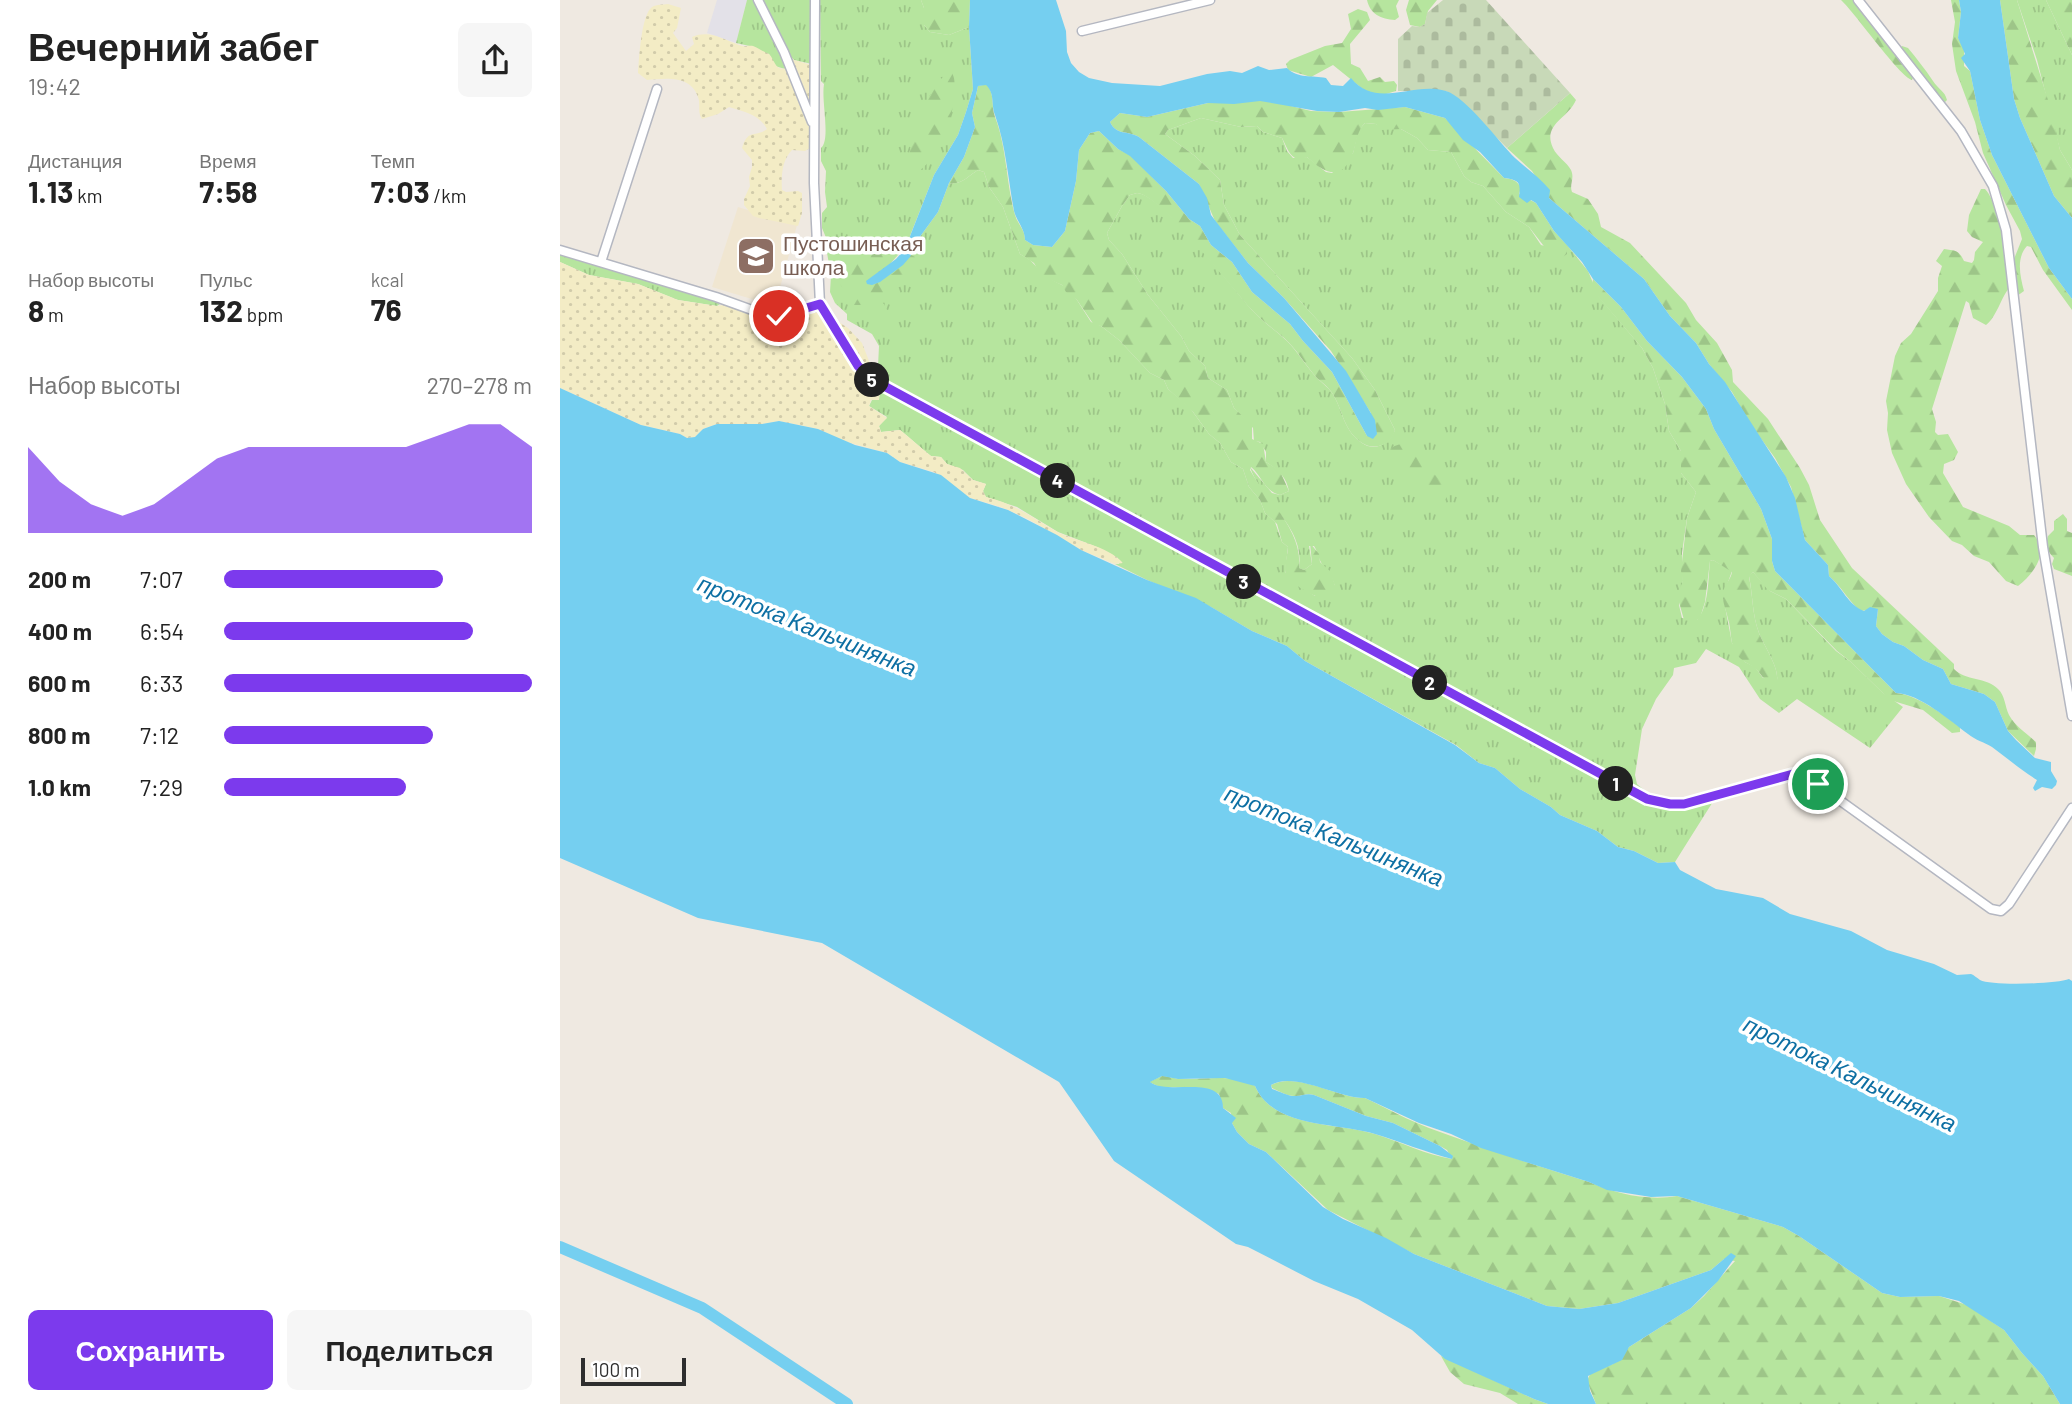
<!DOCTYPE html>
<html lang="ru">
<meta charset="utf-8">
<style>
body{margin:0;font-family:Barlow,sans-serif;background:#f6f6f6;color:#222;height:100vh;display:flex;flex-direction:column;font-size:26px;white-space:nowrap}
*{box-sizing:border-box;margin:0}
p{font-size:23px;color:#767676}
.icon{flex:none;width:38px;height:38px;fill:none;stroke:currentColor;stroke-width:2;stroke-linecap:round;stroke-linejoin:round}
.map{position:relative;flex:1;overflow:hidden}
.details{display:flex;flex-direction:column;background:#fff;width:560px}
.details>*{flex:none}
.scale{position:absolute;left:21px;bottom:18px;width:105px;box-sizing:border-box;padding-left:7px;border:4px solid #2e2e2e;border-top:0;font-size:19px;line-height:24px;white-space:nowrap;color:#2e2e2e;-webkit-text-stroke:5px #fff;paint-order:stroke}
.pin{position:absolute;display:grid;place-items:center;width:60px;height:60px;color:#fff;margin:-30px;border:4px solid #fff;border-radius:50%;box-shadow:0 2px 7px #0007}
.km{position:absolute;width:35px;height:35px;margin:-18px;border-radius:50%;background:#222;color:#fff;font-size:19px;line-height:35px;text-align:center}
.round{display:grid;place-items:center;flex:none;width:74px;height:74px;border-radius:10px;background:#f6f6f6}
.head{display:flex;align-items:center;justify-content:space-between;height:119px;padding:0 28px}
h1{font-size:38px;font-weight:700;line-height:52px}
.metrics{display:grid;grid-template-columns:repeat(3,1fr);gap:10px;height:119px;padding:7px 28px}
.metrics div{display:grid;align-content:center}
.metrics b{font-size:30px;font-weight:700}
.metrics small{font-size:19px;font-weight:400}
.metrics p{font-size:19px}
.chart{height:196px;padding:14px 28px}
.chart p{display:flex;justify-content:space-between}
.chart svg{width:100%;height:126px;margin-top:7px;fill:#7c3aed;opacity:.7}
.button{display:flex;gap:14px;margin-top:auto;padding:14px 28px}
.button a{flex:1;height:80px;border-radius:10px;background:#7c3aed;color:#fff;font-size:28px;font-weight:700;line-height:80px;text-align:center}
.button a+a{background:#f6f6f6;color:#222}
ul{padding:0 28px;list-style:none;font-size:23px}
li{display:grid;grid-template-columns:112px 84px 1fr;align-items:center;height:52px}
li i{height:18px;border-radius:9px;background:#7c3aed}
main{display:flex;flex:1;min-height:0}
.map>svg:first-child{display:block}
.industrial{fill:#e3e1e8}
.education{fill:#f0e6d1}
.grass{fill:url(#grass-tufts)}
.forest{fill:url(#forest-firs)}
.sand{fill:url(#sand-dots)}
.cemetery{fill:url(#cemetery-stones)}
.water{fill:#75cff0}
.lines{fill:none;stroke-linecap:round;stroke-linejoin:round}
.river{stroke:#75cff0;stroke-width:12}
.street-casing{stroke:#b4b7c1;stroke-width:11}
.street{stroke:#fff;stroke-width:8}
.route-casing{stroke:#fff;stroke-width:14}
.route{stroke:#7c3aed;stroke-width:9}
.labels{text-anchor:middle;stroke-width:7;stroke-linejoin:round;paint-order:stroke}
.education-label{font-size:21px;fill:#785e54;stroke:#fff;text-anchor:start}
.water-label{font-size:23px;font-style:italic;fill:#0d6fa3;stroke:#fff}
</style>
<main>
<section class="details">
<div class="head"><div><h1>Вечерний забег</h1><p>19:42</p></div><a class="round"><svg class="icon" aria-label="share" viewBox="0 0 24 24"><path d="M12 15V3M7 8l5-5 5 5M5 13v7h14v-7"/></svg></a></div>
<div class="metrics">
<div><p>Дистанция</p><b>1.13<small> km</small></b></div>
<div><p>Время</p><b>7:58</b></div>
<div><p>Темп</p><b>7:03<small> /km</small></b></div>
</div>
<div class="metrics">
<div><p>Набор высоты</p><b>8<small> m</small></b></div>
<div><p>Пульс</p><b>132<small> bpm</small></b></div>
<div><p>kcal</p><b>76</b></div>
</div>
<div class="chart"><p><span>Набор высоты</span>270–278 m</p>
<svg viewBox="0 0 160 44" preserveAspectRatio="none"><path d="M0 44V14L10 26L20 34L30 38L40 34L50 26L60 18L70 14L80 14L90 14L100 14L110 14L120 14L130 10L140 6L150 6L160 14V44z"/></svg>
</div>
<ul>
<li><b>200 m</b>7:07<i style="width:71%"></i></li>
<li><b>400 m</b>6:54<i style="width:81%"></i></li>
<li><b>600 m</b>6:33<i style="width:100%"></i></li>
<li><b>800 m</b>7:12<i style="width:68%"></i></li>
<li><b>1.0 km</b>7:29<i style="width:59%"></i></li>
</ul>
<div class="button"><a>Сохранить</a><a>Поделиться</a></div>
</section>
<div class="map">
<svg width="1512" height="1404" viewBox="0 0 1512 1404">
<defs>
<pattern id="grass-tufts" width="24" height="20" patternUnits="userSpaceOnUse" patternTransform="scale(1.75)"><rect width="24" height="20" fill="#b6e59e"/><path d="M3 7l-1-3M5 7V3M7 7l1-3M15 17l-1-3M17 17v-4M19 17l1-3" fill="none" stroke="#9dc588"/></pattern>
<pattern id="forest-firs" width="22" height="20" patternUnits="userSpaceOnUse" patternTransform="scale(1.75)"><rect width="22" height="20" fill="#b6e59e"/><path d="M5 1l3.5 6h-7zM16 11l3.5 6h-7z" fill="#9dc588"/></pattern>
<pattern id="sand-dots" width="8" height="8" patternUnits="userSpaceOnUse" patternTransform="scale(1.75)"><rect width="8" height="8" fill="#f3ecc5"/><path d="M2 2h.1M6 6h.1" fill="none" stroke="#d1cbaa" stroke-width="1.8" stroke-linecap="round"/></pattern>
<pattern id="cemetery-stones" width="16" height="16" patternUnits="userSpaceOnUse" patternTransform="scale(1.75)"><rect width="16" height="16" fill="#c8d9b8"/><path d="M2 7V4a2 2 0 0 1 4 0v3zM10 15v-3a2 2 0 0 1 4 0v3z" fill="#acbb9e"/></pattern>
</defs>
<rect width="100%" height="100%" fill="#efe9e1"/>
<path class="industrial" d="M157 0H187L176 43 147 33Z"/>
<path class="education" d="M178 207 237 225 215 306 152 287Z"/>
<path class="grass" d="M187 0H195L226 60 225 69 215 66 209 54 200 52 194 47 176 43Z
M200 0H251L252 64 234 60 225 51Z
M260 0H361L364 8V25L370 32 389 35 409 27 413 89 406 112 398 135 374 175 346 246 330 264 352 254 359 238 378 212 389 183C402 185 408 176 418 170L424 172 429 187 443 207 460 254 470 260 486 277 502 285 517 300 531 322 541 326 559 340 590 373 604 380 608 389 630 408 649 434 660 443 671 462 683 469 689 487 700 500 705 513 715 522 722 542 728 547 725 572C733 585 744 588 755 596L775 586C771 573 769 574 762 564 758 558 758 552 754 546H749L752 564 744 570 739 568C745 526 702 503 690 467L712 493 720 495 729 491C726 476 718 470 706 462V452L700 442 694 441 693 428 674 408 667 390 648 378 645 366 629 351 621 336 588 295 562 254 549 240 547 233 562 206 570 195 577 193C602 194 671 287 691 309 702 321 715 330 727 341 738 352 746 366 757 378 761 382 765 385 769 389 783 405 781 429 802 443 815 452 830 444 835 430L815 390 792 358 680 235 664 205 660 180 635 156 605 134 608 130 641 118 681 127 697 126 703 132 722 138 727 151 733 158 747 157 766 172 772 173 793 153 798 131 805 123 816 124 824 129H841L857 138 868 150 891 152 904 176 911 182 923 186 946 212 969 227 981 245 1007 252V245L1028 271 1039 297 1082 348 1093 368 1105 404 1109 431 1121 451V473L1136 492 1127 518 1122 553 1123 581 1119 605 1122 618 1137 620C1149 606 1148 579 1150 561L1153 560 1172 571 1163 596 1172 643 1185 662 1195 667 1203 678 1217 680C1219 667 1204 646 1199 633 1192 614 1193 596 1189 576L1193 572 1210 591 1226 599 1276 651 1291 662 1323 693 1343 707 1310 748 1237 699 1219 713 1200 699 1179 667 1146 649 1136 663 1114 668 1113 675 1096 699 1082 729 1075 775 1077 784 1090 795 1073 789 342 394 323 379 318 366 319 346 312 334 287 320V314L275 303 270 292 271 275 267 253V240L262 228V213L267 207 265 192 266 171 261 161V148C271 140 261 101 264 84L261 81Z
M1457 0H1486L1512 55V170L1500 150 1477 60Z
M0 255 149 299 160 304 157 306 118 300 78 284 29 275 0 262Z
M320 389 1080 801C1110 812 1124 808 1154 800L1115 862 1098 863 1074 851 1058 847 1037 831 1000 815 991 807 960 789 935 768 919 763 896 745 745 661 727 646 692 631 651 607 587 580 555 564H559L558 558 537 547 498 532 457 507 426 497 423 491 426 484 413 480 403 470 387 464 381 457 371 456C360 447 351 439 340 430L321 432 319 426 327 417 309 406 312 400H319Z"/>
<path class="forest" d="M361 0H410L409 27 389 35 370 32 364 25V8Z
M807 0H839L836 6 839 17 835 20C821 19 810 14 807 0Z
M849 0H877L868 11 865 24 860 27 850 25 846 10Z
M1281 0H1294L1350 70 1353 77 1352 80C1339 76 1296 14 1281 0Z
M1391 0H1399L1401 12 1398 38 1404 49V66L1410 71 1420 120 1432 155 1489 268 1512 299V310L1483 270 1471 247 1467 246C1456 258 1460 276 1464 291L1457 296 1453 272 1455 270 1454 259 1462 239 1460 231 1446 205 1423 153 1415 122 1396 71 1392 44 1395 22Z
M1440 0H1457L1492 113 1500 150 1512 170V218L1494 196 1460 118 1454 99Z
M1486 0H1512V55Z
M798 9 807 12 810 20 790 44 791 64 800 68 808 81 820 77 825 82 834 81 837 85 836 91 826 94H809L773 65 751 77 728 70 726 64 730 60 765 46 782 43 791 29 788 14Z
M1342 46 1348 48C1357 59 1365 69 1373 81 1378 89 1385 91 1387 100L1384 103 1339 50Z
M392 73C396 80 394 87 394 95 392 126 380 157 353 176L347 169 351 144 363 120 364 105 378 82 386 74Z
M423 85H427C435 94 431 106 435 117 447 148 446 183 455 215 458 225 465 229 465 240L473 245 492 247 505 231 516 181 519 150 530 133 539 131 558 149 570 155 606 191 629 219 640 226 651 245 672 262 692 292 730 324 743 341 772 372 807 436 811 413 771 351 724 298 688 263 655 221 639 184 579 137C567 130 557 136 550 122L560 113 587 117 648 103 707 100 751 111 779 112 845 107 885 118 944 178C952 179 957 180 961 188L959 194 976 203 994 231 1007 245V254L1003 257 990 254 969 227 946 212 923 186 911 182 904 176 891 152 868 150 857 138 841 129 821 130 816 124 805 123C797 131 797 140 794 150 784 181 767 176 747 157 731 164 728 149 722 138L703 132 697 126 681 127 641 118 608 130 605 134 635 156 660 180 664 205 680 235 792 358 815 390 835 430C832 445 814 451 802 443 781 429 783 405 769 389 766 385 761 382 757 378 745 365 737 349 723 337 712 328 700 319 691 309 671 288 600 194 577 193L570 195 562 206 547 233 549 240 562 254 588 295 621 336 629 351 645 366 648 378 667 390 674 408 692 425V439L703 444 706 462 720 471 729 491 720 495C704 491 702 476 691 467L690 470C707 501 743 530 739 568L744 570 752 564 750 543 759 554 760 562 771 572 776 589C773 594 770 598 763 598 755 598 730 583 726 575 723 568 728 555 728 547L722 542 717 524 705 513 700 500 689 487 683 469 671 462 660 443 649 434 633 412 608 389 604 380 590 373 559 340 541 326 534 325 517 300 506 292 502 285 481 276 474 263 460 254 443 207 429 187 424 172 418 170C408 176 402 185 389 183L404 157 415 127 412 113 418 86Z
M1010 93 1016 100C1008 119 982 124 993 148 997 157 1007 162 1011 170 1015 179 1009 184 1012 192L1028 199 1038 214 1041 227 1070 243 1126 303 1136 320 1157 343 1172 370 1173 382 1208 419 1240 468 1249 485 1260 520 1292 568 1394 664V669C1405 681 1427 677 1438 689 1445 695 1445 707 1449 715 1456 727 1465 732 1476 742V749L1474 756 1448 731 1435 702 1424 694 1391 684 1383 669 1363 660 1344 646 1333 642 1322 634 1316 626 1318 609 1300 611C1288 600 1281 586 1269 576L1268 565 1245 540 1231 487 1215 458 1189 422 1172 392 1149 364 1136 343 1110 316 1084 279 989 198 972 171 947 148Z
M1421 189H1425C1441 206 1448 264 1449 288 1441 298 1436 318 1426 325L1413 318 1409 303 1406 301 1372 409 1376 422 1375 432 1378 435 1388 434 1398 452 1394 460 1384 464 1383 473 1403 507 1449 526 1460 535H1474C1490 553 1473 574 1458 586L1446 581 1429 562 1414 556 1402 545 1392 541 1369 517 1346 484 1332 453 1327 430 1328 413 1326 401 1335 356 1341 343 1351 334 1378 291V278L1382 266 1376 261 1384 249C1396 251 1398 249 1404 261L1412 263 1414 260 1415 252 1423 242 1412 237 1407 231 1409 215Z
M327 223 335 226 328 251 329 264 306 281 312 285C328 280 341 267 351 255L355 257 352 269 321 295 320 301 324 304 329 314 320 316 311 314 303 305H291L287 291 281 286 279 274C285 269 283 265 288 259 299 245 311 230 327 223Z
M1033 279 1061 307 1087 341 1122 377 1146 409 1154 429 1201 509 1212 539V561L1215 571 1336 693C1355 694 1385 715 1400 727V732L1392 733 1363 710 1330 700 1291 662 1277 651 1226 599 1208 590 1193 572 1189 577C1193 596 1192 614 1199 633 1204 646 1219 667 1217 680L1212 683C1203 680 1202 675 1196 669 1190 664 1183 662 1178 656 1169 644 1172 631 1168 619 1166 609 1162 602 1163 592 1165 584 1171 579 1172 572L1153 560 1150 561 1145 602 1140 618 1134 622 1124 620 1117 595 1123 581 1121 571 1127 518 1136 492 1121 473V451L1109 431 1105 404 1093 368 1082 348 1035 293 1032 286Z
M841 444C850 446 885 484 889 493L885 500 877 504 871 502C862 492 828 467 828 454 828 448 836 445 841 444Z
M1503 514 1507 519V531L1512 533V576L1494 569 1492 564 1494 558C1488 552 1485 546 1488 536L1494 530V521Z
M602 1076C607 1076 613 1078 618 1079 644 1080 672 1073 695 1086 714 1129 778 1122 815 1134 841 1142 866 1155 892 1159L887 1150 880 1146 833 1123 806 1116 754 1095C747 1093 743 1096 736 1096 728 1097 719 1091 712 1088L711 1085C738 1071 778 1099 805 1098 826 1108 848 1120 869 1128 922 1147 975 1166 1029 1182 1056 1194 1088 1201 1117 1196L1223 1227 1239 1236 1322 1293 1340 1297 1379 1296 1407 1305 1444 1330 1462 1353 1483 1376 1500 1404H1036L1027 1381 1031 1372 1053 1364 1069 1347 1131 1308 1144 1296 1175 1261 1164 1259 1151 1270 1058 1303 1019 1309 987 1306 854 1254 768 1210 706 1152 689 1144 677 1132 672 1123 671 1113 663 1108 659 1094 643 1088 600 1087 589 1082Z
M881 1356 974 1399 988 1404H958L940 1393 904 1384 890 1372Z"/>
<path class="sand" d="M108 4 121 8 117 28 113 33 126 51 134 44 132 37C151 29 165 41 182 46 185 47 190 45 193 46 199 48 203 52 209 54 215 60 215 72 227 68L225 51 234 60 258 67 250 148 245 151 232 150C222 160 221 176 222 190L226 192 238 191 242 193V213L238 226 199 218 193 216 184 205V199L190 186 189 177 192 167V160L182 148C188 128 195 138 207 129 199 114 184 112 169 107L158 114 142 119C137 112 141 105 138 97 130 74 104 79 87 80L78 73C79 60 81 15 92 7 97 4 103 5 108 4Z
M0 262 29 275 78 284 118 300 157 306 163 305 211 320 229 317 249 309 268 315 288 328 302 343 320 389 319 400H311L309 406 327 418 319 426 321 432 340 430C351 439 360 447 371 456L381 457 387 464 400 468 413 480 426 484 423 491 426 497C452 503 472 517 494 530 515 542 547 545 563 563L555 564 521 550 468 519 441 507 410 498 374 472 340 462 327 453 283 441 258 429 219 421 202 424H157L143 429 135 437 127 438 120 434 81 425 0 388Z"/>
<path class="cemetery" d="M883 0H926L1010 93 947 148 896 97 886 91H838V39L852 26 860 27 865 24 867 13Z"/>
<path class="water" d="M410 0H496L506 31 507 52 511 63 519 72 529 78 552 83 600 86 647 74 670 71 682 73 698 66 709 70 727 68C738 79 752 75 766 78L771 85 783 86 791 78C817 110 852 81 886 91 906 97 939 142 955 158 967 169 980 178 990 190L989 198 1084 279 1110 316 1136 343 1149 364 1165 382 1226 477 1235 498 1245 540 1268 565 1269 576C1282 587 1288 605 1304 611L1310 607 1318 609 1316 626 1322 634 1333 642 1344 646 1363 660 1383 669 1391 684 1424 694 1435 702 1448 731 1456 740 1475 758 1491 762V771L1497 781 1496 785 1492 789 1482 787 1475 791 1473 788 1477 780C1461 770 1447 758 1432 747 1424 742 1415 740 1408 734 1389 720 1360 694 1336 693L1215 571 1212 561V539L1201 509 1154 429 1146 409 1122 377 1087 341 1061 307 1033 279 1022 262 994 231 976 203 971 200 967 203 959 197C961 182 959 180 944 178L920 152 903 140 885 118 845 107 818 110 805 108 779 112 757 111 700 101 674 104 648 103 587 117 560 113 550 122C557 136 567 130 579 137L639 184 647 198 651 215 688 263 724 298 786 371 815 420 817 434 813 439 807 436 772 372 743 341 730 324 692 292 672 262 651 245 640 226 629 219 606 191 570 156 558 149 539 131 530 133 519 150 516 181 505 231 492 247 473 245 465 240C465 229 457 222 454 211 448 179 446 146 435 115 431 105 435 93 426 85L418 86 412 113 415 127 404 157 389 183 378 212 359 238 350 257 343 265 320 282 312 285 307 284 306 281 336 259 345 249 374 175 398 135 406 112 413 89 409 27Z
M1399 0H1440L1454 99 1460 118 1494 196 1512 218V299L1489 268 1432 155 1420 120 1410 71 1401 58 1405 54 1398 38 1401 12Z
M0 388 81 425 120 434 127 438 135 437 143 429 157 424H202L219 421 258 429 295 445 327 453 340 462 381 475 410 498 448 510 497 535 521 550 587 580 636 598 692 631 727 646 745 661 895 745 919 763 935 768 960 789 991 807 1000 815 1037 831 1058 847 1074 851 1098 863 1115 862 1120 870 1156 889 1203 898 1230 914 1291 931 1327 950 1374 964 1397 975 1411 974C1414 975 1417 978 1420 980 1431 986 1496 984 1509 979L1512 981V1404H1500L1483 1376 1462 1353 1444 1330 1399 1301 1379 1296 1340 1297 1322 1293 1239 1236 1223 1227 1117 1196 1091 1197 1047 1190 1029 1182 921 1148 891 1134 859 1123 805 1098C779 1099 735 1071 711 1085L712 1089C719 1091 729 1097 736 1096 743 1096 746 1093 754 1095L806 1116 833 1123 880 1146 893 1156 892 1159C865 1152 841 1142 815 1134 777 1122 714 1129 695 1086L665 1078 618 1079 602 1076 590 1082C608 1096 663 1073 663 1108L676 1118 672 1123 677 1132 689 1144 706 1152 763 1207 783 1219 826 1238 854 1254 987 1306 1019 1309 1058 1303 1151 1270 1171 1253 1176 1256 1158 1281 1131 1308 1069 1347 1062 1360 1028 1376 1030 1391 1036 1404H988L974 1399 885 1359 852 1330 798 1299 754 1281 688 1247 676 1244 554 1161 499 1082 262 943 138 918 0 858Z"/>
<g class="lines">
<path class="river" d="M0 1247 142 1308 287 1404"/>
<defs>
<path id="street" d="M198 0 224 52 252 122
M255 0 254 183 260 304 298 366 313 380 1087 799 1109 804H1124L1233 774 1257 784 1431 909 1441 911 1449 904 1512 808
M1298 0 1401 131 1433 186 1446 230 1483 547 1512 716
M522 31 650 0
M0 250 156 297 206 315 219 316 260 304
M41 262 97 89"/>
</defs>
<use href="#street" class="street-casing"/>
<use href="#street" class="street"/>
</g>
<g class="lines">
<defs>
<path id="route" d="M219 316 260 304 298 366 313 380 1087 799 1110 804H1124L1233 774 1258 784"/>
</defs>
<use href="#route" class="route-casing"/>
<use href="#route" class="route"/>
</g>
<defs>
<symbol id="school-square" viewBox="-11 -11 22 22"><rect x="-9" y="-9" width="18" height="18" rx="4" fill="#8d6e63" stroke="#fff"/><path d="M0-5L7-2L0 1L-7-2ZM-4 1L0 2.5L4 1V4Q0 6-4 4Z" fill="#fff"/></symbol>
</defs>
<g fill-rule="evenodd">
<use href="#school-square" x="174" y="234" width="44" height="44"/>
</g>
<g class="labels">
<g class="education-label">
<text x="223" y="251">Пустошинская<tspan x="223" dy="24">школа</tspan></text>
</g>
<g class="water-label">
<text transform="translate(247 626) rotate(22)" y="8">протока Кальчинянка</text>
<text transform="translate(774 836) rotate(22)" y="8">протока Кальчинянка</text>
<text transform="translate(1290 1074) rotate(26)" y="8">протока Кальчинянка</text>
</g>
</g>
</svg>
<div class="scale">100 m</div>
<div class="pin" style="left:1258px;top:784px;background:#1e9e55"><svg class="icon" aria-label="arrive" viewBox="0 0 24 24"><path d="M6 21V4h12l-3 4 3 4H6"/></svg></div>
<div class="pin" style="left:219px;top:316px;background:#d93025"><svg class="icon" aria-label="check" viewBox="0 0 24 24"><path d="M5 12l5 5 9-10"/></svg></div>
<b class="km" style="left:1056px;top:784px">1</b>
<b class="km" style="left:870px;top:683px">2</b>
<b class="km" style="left:684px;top:582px">3</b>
<b class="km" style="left:498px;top:481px">4</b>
<b class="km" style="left:312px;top:380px">5</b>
</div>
</main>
